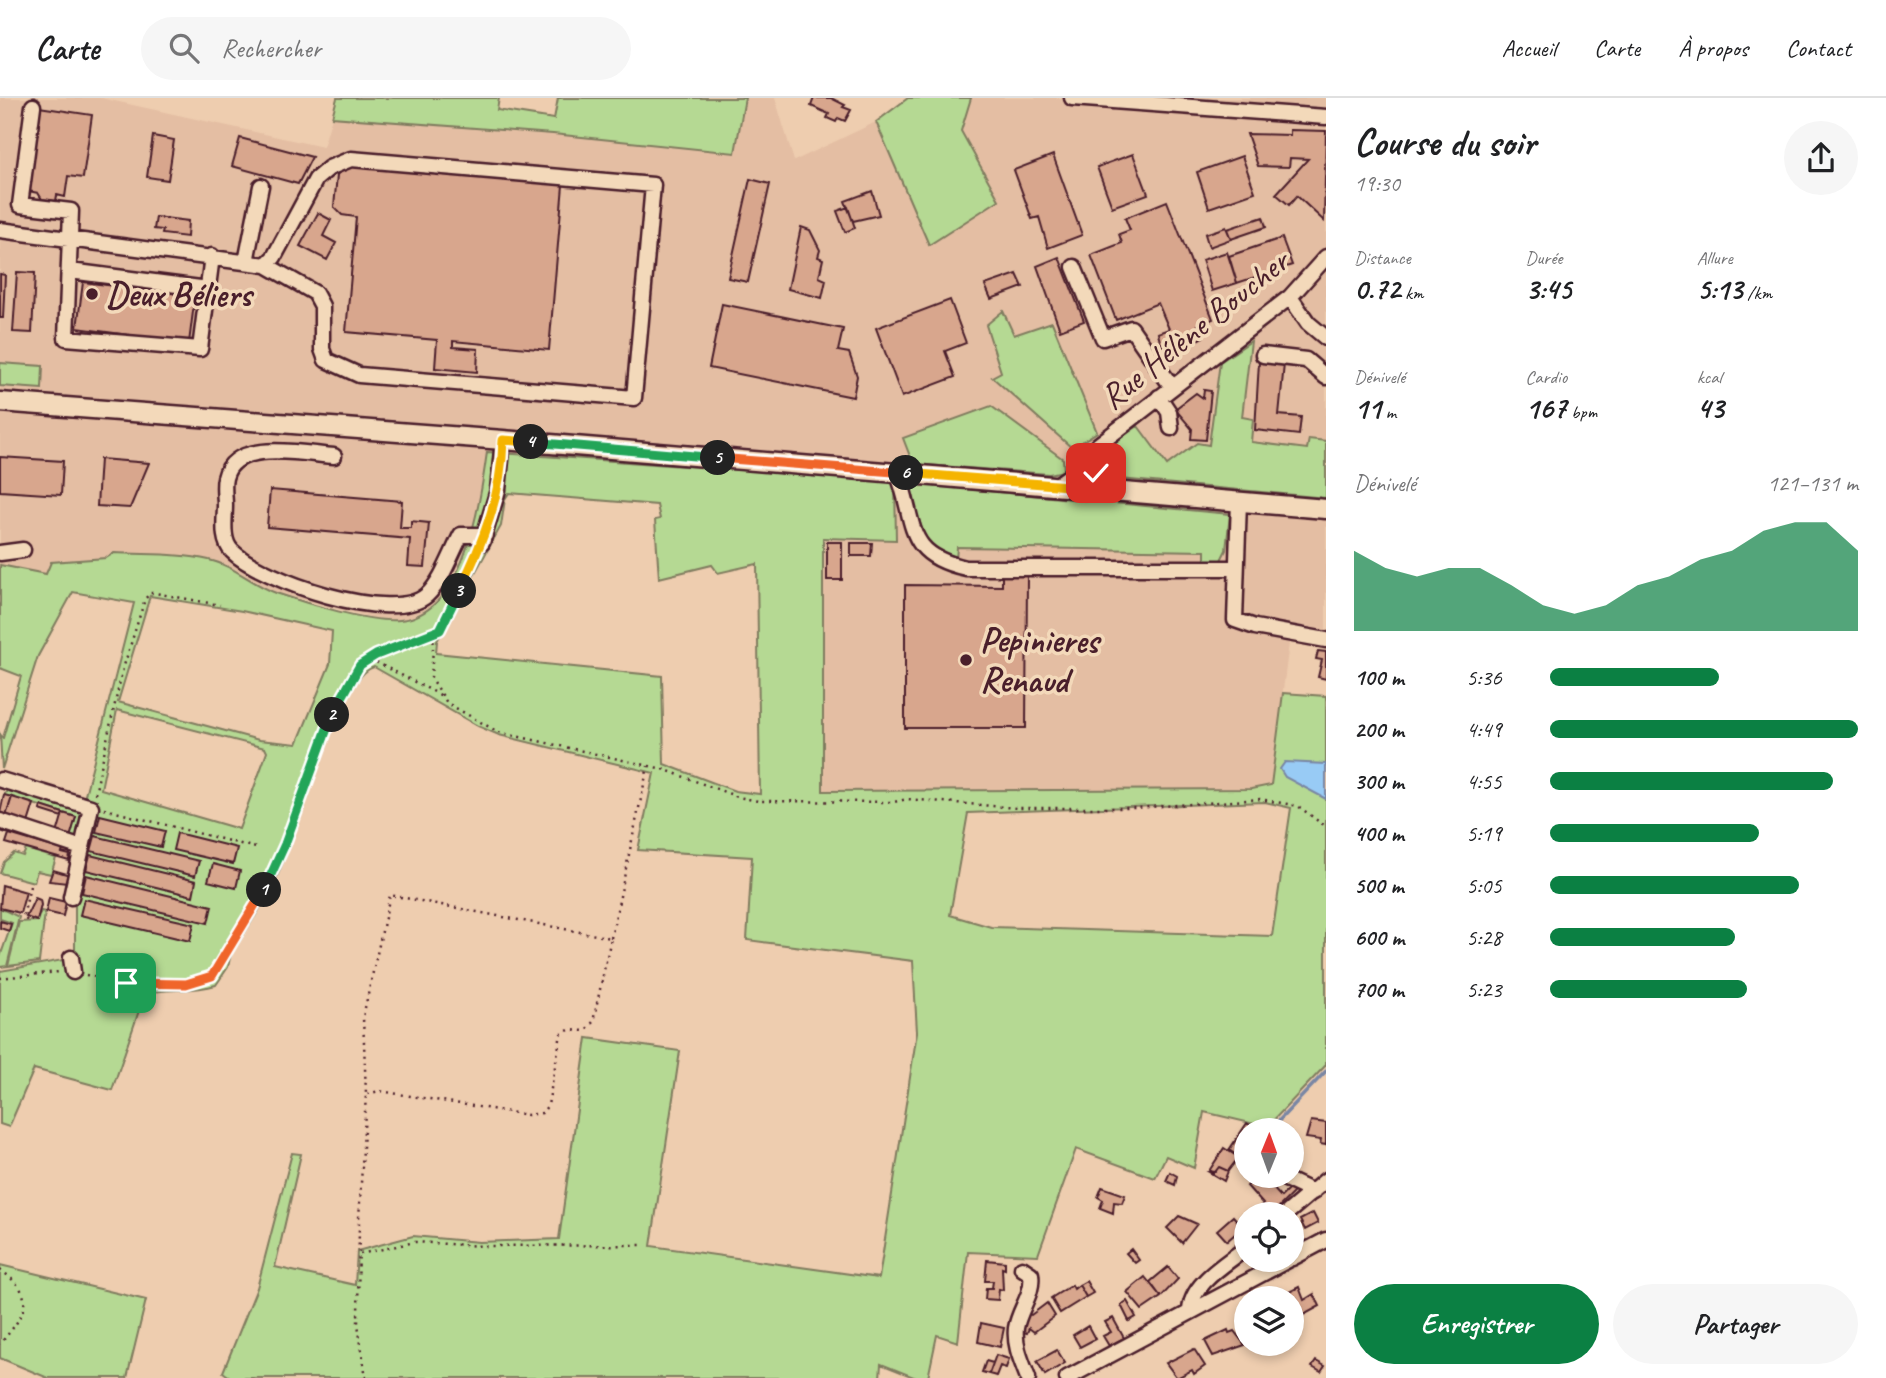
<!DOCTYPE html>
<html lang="fr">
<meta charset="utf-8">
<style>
body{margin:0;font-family:Caveat,sans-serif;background:#f6f6f6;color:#202124;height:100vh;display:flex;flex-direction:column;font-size:26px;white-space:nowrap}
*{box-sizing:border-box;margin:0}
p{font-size:23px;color:#757577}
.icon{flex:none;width:38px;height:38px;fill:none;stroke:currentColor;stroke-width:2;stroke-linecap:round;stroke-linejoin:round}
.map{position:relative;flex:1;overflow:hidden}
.side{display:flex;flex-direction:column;background:#fff;width:560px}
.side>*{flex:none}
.needle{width:46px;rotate:1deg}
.controls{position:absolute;left:1234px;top:1020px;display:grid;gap:14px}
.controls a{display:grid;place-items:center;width:70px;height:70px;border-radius:50%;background:#fff;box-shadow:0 4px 10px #0003;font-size:35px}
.pin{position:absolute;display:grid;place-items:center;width:60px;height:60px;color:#fff;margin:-30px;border-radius:14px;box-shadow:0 4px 10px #0006}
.km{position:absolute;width:35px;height:35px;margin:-18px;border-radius:50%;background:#222;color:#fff;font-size:19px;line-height:35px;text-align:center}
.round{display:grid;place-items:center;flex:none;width:74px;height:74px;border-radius:37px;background:#f6f6f6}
.head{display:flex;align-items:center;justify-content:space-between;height:119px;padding:0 28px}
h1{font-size:38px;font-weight:700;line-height:52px}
.stats{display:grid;grid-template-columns:repeat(3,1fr);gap:10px;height:119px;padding:7px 28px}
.stats div{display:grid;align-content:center}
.stats b{font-size:30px;font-weight:700}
.stats small{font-size:19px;font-weight:400}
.stats p{font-size:19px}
.chart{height:196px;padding:14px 28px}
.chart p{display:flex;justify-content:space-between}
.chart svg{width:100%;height:126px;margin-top:7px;fill:#0b8043;opacity:.7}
.primary-button{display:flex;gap:14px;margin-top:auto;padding:14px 28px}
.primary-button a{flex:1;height:80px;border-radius:42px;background:#0b8043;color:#fff;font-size:28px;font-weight:700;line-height:80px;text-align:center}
.primary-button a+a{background:#f6f6f6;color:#202124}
ul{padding:0 28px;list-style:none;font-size:23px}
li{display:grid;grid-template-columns:112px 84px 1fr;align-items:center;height:52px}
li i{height:18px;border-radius:9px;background:#0b8043}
header{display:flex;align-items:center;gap:42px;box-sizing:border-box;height:98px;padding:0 35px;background:#fff;border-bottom:2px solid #e0e0e0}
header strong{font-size:33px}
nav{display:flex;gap:38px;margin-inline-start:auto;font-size:24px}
.search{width:490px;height:63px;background:#f6f6f6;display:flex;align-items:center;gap:18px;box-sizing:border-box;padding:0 24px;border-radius:38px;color:#757577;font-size:26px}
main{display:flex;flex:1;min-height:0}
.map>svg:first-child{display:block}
.built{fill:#e4bea3}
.green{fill:#b5d993;stroke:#807c5f;stroke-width:2;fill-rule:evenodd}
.water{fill:#98cbf5;stroke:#7986a4;stroke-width:2}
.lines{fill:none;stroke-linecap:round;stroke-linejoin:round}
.stream{stroke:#7986a4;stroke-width:3.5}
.building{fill:#d8a68d;stroke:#4a1f2b;stroke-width:2}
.minor-casing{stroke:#4a1f2b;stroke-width:19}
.major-casing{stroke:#4a1f2b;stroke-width:23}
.path{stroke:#4a1f2b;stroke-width:2.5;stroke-dasharray:2 5;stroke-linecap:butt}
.minor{stroke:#f3d9ba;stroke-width:14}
.major{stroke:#f3d9ba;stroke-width:18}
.split-1-casing{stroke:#fff;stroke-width:14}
.split-2-casing{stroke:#fff;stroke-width:14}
.split-3-casing{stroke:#fff;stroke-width:14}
.split-4-casing{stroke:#fff;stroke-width:14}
.split-5-casing{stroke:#fff;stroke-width:14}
.split-6-casing{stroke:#fff;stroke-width:14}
.split-7-casing{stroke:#fff;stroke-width:14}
.split-8-casing{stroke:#fff;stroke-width:14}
.split-1{stroke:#f0652b;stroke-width:9}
.split-2{stroke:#22a559;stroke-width:9}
.split-3{stroke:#22a559;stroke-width:9}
.split-4{stroke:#f5b400;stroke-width:9}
.split-5{stroke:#22a559;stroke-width:9}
.split-6{stroke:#f0652b;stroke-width:9}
.split-7{stroke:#f5b400;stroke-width:9}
.split-8{stroke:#f5b400;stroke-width:9}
.poi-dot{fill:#4a1f2b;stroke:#f3d9ba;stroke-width:2.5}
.labels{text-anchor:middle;stroke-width:7;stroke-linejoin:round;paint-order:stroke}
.poi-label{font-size:35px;font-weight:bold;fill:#4a1f2b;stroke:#f3d9ba;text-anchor:start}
.street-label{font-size:35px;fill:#4a1f2b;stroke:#f3d9ba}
</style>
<header>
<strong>Carte</strong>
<div class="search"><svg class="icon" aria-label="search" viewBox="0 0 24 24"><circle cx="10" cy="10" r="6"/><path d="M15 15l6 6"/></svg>Rechercher</div>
<nav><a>Accueil</a><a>Carte</a><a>À propos</a><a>Contact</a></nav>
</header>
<main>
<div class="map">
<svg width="1326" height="1280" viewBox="0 0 1326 1280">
<rect width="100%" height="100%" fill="#eecdaf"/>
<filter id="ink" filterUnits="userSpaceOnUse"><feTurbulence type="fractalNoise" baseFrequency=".0143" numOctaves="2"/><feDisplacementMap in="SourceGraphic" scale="14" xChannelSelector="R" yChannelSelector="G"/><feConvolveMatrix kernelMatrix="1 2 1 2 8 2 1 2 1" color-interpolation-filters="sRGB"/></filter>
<g filter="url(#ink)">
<path class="built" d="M0 0H101L323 49 332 19 553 36 735 55 745 0H775L794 63 876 24 930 147 999 102 960 33 971 0H1326V541L1290 537 1271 687 1251 691 823 693V440L895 442 702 367 487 354 479 414 467 448 442 501 422 515 401 522 374 520 274 494 211 462 106 460 51 464 46 476 0 467Z"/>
<path class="green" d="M337 0H499L497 12 554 21 558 0H745L735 55 553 36 332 19Z
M908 0H971L961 33 999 102 929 147 876 24Z
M1003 213 1014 237 1052 224 1097 334 1072 350 992 279 1001 274 986 227Z
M1251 243 1242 319 1253 321 1251 344 1307 351 1309 341 1326 343V400L1109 380 1102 365 1106 350 1138 328 1167 367 1197 345 1209 347 1220 264Z
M0 265 43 268 42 291 0 288Z
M991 308 1063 361 1064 373 1049 376 913 366 903 340Z
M487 354 895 383 896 442 823 440V693L1251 691 1271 687 1283 595 1326 598V967L1267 1029 1204 1014 1194 1070 1166 1058 1155 1080 1076 1051 1038 1157 968 1154 958 1244 937 1237 928 1280H916L881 1266 880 1280H231L223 1274 257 1190 292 1055 301 1056 275 1169 355 1187 357 1153 413 1138 479 1144 559 1141 587 940 680 953 651 1148 879 1180 917 934 913 863 747 842 752 759 638 752 654 675 499 637 478 628 374 569C337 578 295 737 278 776 266 803 248 830 231 855L228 869 216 887C192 894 170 890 145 895L112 992 34 971 9 1029 0 1026V873L75 860V798L97 705 84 701 134 505 73 494 38 558 2 671 0 636 3 640 21 578 0 570V467L46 476 51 464 106 460 114 455C145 457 179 455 209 462 233 467 253 487 276 495 305 505 371 525 400 522 465 516 480 404 487 354ZM509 395 657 407 660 421 655 422 659 480 712 467 718 475 757 466 760 696 735 693 664 666 662 578 436 555 437 543 501 428 505 401ZM150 498 242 513 332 533 330 566 297 646 259 642 118 604ZM117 612 265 650 267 654 239 731 101 691ZM1265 704 1291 710 1272 838 991 829 950 817 968 715Z
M912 386 1230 416 1226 452 1221 462 1205 463V453L957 449 956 462 951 461 925 441 911 396Z
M9 690 84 712 78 741 69 743 76 719 4 697Z
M26 751 56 760 51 776 37 773 34 784 0 775 4 764 14 755 23 758Z
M0 810 19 819 7 868 0 869V859L12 825 0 821Z
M41 813 45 814 39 864 8 868 19 824 37 823Z
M0 1167 146 1202 127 1280H48L0 1260Z"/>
<path class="water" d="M1285 664 1326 666V701L1285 679 1280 671Z"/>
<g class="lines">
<path class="stream" d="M1272 1030 1326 973"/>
</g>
<path class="building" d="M814 0H831L845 7 843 9 851 12 845 23 838 20 836 24 827 20 829 16 811 8Z
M39 9 92 17 83 80 68 78 65 99 57 97 56 103 42 101 38 95 28 93Z
M1290 32 1326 33 1324 123 1297 98 1289 107 1276 96 1308 61 1290 60 1289 69 1258 68 1247 36 1290 37Z
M153 38 174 42 168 82 147 79Z
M240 40 312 59 298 86 232 68Z
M1133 56 1148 96 1112 109 1097 69Z
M1053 57 1082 137 1048 150 1039 119 1032 121 1014 72Z
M1242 58 1255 94 1209 110 1197 74Z
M343 68 563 87 549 252 453 243V249L478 251 477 274 435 270 437 242 346 234 356 119 342 117 334 109 337 77Z
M750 81 770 86 748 184 728 180Z
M872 93 879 117 853 123 845 103Z
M1167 103 1213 221 1198 227 1203 239 1176 253 1166 251 1160 244 1158 235 1169 231 1158 205 1116 222 1091 157 1122 145 1119 136 1130 132 1125 120Z
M848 109 855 130 845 134 837 113Z
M318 115 331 122 323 138 336 145 327 162 300 148Z
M156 119 188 123 187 139 162 136 163 132 154 131Z
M1263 119 1266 129 1231 141 1227 131Z
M801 129 810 132 820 152 818 159 823 161 819 179 826 182 822 200 788 191Z
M1226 129 1231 141 1209 149 1205 136Z
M1282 140 1292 167 1237 185 1229 158Z
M1227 154 1237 185 1212 193 1202 162Z
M1059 159 1084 223 1060 232 1037 168Z
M17 174 35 175 32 235 13 234Z
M0 176 5 177 3 220H0Z
M1017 176 1023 189 991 201 985 187Z
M83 184 195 198 189 245 77 230Z
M950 202 966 245 945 253 955 279 902 299 876 230Z
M722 206 843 231 838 253 849 255 857 278 853 299 709 270Z
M1259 264 1284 266 1279 317 1301 319 1299 337 1255 332Z
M1204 292 1211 293 1206 342 1191 341 1192 331 1175 311 1196 295 1203 300Z
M0 359 63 363 61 397 0 393Z
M100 361 149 365 130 410 97 408Z
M270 392 402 403 400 430H411V423L429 425 425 469 408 468 410 441 267 429Z
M827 444H842V482H827Z
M851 445H872L871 458H851Z
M1002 478H1027L1026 630H905V487L1002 488Z
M1318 553 1326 554V581L1318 579 1322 562 1316 561Z
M4 697 12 699 6 717 0 715Z
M12 699 34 706 28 725 6 718Z
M41 708 63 715 62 719 40 712Z
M63 715 76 719 69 743 56 739Z
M100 717 165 733 161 749 96 734Z
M0 730 72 751 70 757 62 755 63 752 0 733Z
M177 735 237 750 233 766 173 752Z
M9 736 63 752 62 755 70 757 69 763 6 745Z
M95 738 199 763 195 778 91 753Z
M90 757 196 783 193 798 86 772Z
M213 766 240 773 236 790 208 783Z
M53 772 70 777 67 785 49 783Z
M86 777 212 808 208 825 82 795Z
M2 787 26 794 20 815 0 810Z
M35 800 40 802 41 807 37 823 26 819Z
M49 800 66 804 63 818 46 814Z
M84 801 194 826 190 843 80 817Z
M0 823 11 826 9 833 0 830Z
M1311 1023 1326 1025V1047L1320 1046 1321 1042 1306 1040Z
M1247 1025 1255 1030 1246 1032V1046L1239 1059 1229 1052Z
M1224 1050 1238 1059 1235 1064 1228 1073 1219 1069 1215 1074 1209 1073Z
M1219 1069 1228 1073 1224 1083 1209 1074H1215Z
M1170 1074 1177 1078 1175 1087 1166 1083Z
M1258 1078H1262L1281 1099 1290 1090 1295 1093 1272 1116 1267 1112 1263 1115 1259 1110 1263 1106 1247 1088Z
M1102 1089 1125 1097 1122 1105 1114 1104 1113 1115 1100 1110 1103 1102 1098 1099Z
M1313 1115 1318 1125 1305 1132 1300 1122Z
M1179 1118 1197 1126 1182 1145 1167 1130Z
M1233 1118 1243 1129 1227 1143 1217 1132Z
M1131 1151 1139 1162 1135 1165 1126 1155Z
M987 1162 1005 1164V1171L1002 1170 1003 1192 999 1191 998 1202 985 1201 986 1190H992L993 1183H985Z
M1168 1169 1178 1181 1161 1199 1150 1184Z
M1145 1179 1161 1199 1142 1212 1127 1194Z
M1086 1183 1093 1195 1086 1199 1079 1187Z
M1072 1187 1074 1191 1079 1187 1086 1199 1060 1215 1051 1200Z
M1299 1189 1304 1202 1314 1196 1320 1208 1300 1219 1292 1208V1200L1285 1196Z
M1127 1203 1136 1219 1129 1223 1121 1207Z
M1047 1205 1055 1218 1034 1234 1029 1230 1027 1235 1020 1233 1025 1215 1031 1217Z
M1113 1220 1124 1240 1109 1248 1103 1238 1111 1234 1105 1224Z
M981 1225 1004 1230 1000 1249 978 1244Z
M1088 1228 1095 1241 1080 1249 1073 1237Z
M1228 1232 1229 1235 1234 1233 1245 1247 1213 1258 1205 1243Z
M1194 1251 1205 1268 1194 1276 1192 1272 1177 1280 1166 1265Z
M1057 1252 1065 1265 1045 1277 1037 1263Z
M996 1257 1009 1261 1006 1270 1000 1268 996 1278 989 1276Z
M986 1263 993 1265 989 1276 982 1274Z
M1316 1263 1325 1268 1321 1274 1312 1269Z"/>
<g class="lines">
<defs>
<path id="minor" d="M1072 0 1326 19
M33 8 20 107 71 113 66 240 200 251 212 158
M0 132 266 167 315 195 322 208V251L326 262 359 277 634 300 653 87 351 61 329 70 316 81 274 159 266 167
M246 164 261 88
M1074 169 1103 240 1131 230 1172 289
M70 173 208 191
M1290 199 1308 225 1326 240
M1263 257 1306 262 1326 279
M1159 299 1169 314 1171 330
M1098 347 1290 199 1326 159
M334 358C304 356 234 340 225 380 223 388 225 399 225 407 225 422 221 442 232 453 261 482 393 528 427 497 442 483 451 456 461 437H485
M897 374C917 424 902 456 966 470H1236
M1057 387 1079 371 1098 347C1093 368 1094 380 1112 392
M1239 403 1235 522 1255 529 1326 542
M482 445 498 392 503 342
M0 455 23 452
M1 682 91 709 71 799
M0 723 82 750
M71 860 73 874
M1279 1078 1313 1094
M1286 1116 1326 1082
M1292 1160 1326 1142
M1022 1170 1031 1176C1034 1196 1019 1211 1016 1230 1014 1248 1022 1264 1028 1280
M1190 1214C1190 1186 1226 1166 1246 1150
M1067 1280 1288 1162"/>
<path id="major" d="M0 304 503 342 1326 411"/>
</defs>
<use href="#minor" class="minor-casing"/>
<use href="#major" class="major-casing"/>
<path class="path" d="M434 536 431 579 447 605 498 634 663 671 738 699 758 703 894 704 907 701 1017 710H1135L1260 701 1298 708 1326 729
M370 561 442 598
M95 696 122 574 145 501 150 495H155L220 507
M104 711 256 750
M30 788 23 819 29 824 32 822
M611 840 648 668
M86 877 126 885 171 887 194 885 212 878 265 791 285 746 326 630 360 567 440 532 478 455
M0 880 59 874
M360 1156 415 1144 482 1148 644 1147
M0 1172C39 1198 25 1216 0 1246
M366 1280 358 1226 359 1121 366 996 363 919 390 797 611 840 593 924 585 933 569 932 561 936 548 1007 542 1015 528 1017 380 993 366 996"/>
<use href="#minor" class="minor"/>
<use href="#major" class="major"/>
</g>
</g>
<g class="lines" filter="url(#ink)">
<defs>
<path id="split-1" d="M126 885 186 886 212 878 264 792"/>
<path id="split-2" d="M264 792 285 746 332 617"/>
<path id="split-3" d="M332 617 360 567 376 557 440 532 459 493"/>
<path id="split-4" d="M459 493C483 445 502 396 503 342L531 344"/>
<path id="split-5" d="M531 344 718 360"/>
<path id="split-6" d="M718 360 906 375"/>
<path id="split-7" d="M906 375 1093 390"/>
<path id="split-8" d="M1093 390 1112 392 1099 382 1096 375"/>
</defs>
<use href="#split-1" class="split-1-casing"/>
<use href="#split-2" class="split-2-casing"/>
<use href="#split-3" class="split-3-casing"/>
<use href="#split-4" class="split-4-casing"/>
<use href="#split-5" class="split-5-casing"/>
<use href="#split-6" class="split-6-casing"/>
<use href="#split-7" class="split-7-casing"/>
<use href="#split-8" class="split-8-casing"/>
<use href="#split-1" class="split-1"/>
<use href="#split-2" class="split-2"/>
<use href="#split-3" class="split-3"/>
<use href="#split-4" class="split-4"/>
<use href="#split-5" class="split-5"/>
<use href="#split-6" class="split-6"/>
<use href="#split-7" class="split-7"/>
<use href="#split-8" class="split-8"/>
</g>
<g class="poi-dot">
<circle cx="92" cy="196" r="7"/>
<circle cx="966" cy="562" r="7"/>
</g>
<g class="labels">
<g class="poi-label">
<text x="106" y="208">Deux Béliers</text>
<text x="980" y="554">Pepinieres<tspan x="980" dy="40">Renaud</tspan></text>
</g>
<g class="street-label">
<text transform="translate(1194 231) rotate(-39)" y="12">Rue Hélène Boucher</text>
</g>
</g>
</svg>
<div class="controls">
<a><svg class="needle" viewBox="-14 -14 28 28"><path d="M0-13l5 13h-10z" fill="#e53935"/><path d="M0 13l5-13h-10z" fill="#757577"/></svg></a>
<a><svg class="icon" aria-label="locate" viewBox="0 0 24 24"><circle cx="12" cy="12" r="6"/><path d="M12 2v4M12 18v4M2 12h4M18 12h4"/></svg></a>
<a><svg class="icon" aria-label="layers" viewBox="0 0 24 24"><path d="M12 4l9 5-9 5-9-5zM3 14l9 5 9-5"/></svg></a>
</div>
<div class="pin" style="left:126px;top:885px;background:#1e9e55"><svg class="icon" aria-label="arrive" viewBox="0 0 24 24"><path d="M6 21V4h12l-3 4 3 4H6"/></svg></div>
<div class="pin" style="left:1096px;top:375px;background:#d93025"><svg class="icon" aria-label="check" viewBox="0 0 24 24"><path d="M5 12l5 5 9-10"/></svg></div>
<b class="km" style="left:264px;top:792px">1</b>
<b class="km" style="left:332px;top:617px">2</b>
<b class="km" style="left:459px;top:493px">3</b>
<b class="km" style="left:531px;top:344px">4</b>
<b class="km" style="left:718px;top:360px">5</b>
<b class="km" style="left:906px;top:375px">6</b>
</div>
<section class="side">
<div class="head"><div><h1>Course du soir</h1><p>19:30</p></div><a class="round"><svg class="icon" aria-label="share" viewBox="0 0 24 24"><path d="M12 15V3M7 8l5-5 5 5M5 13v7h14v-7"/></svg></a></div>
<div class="stats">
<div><p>Distance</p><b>0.72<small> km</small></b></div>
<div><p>Durée</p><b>3:45</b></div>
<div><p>Allure</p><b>5:13<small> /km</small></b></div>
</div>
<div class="stats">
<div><p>Dénivelé</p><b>11<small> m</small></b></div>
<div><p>Cardio</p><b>167<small> bpm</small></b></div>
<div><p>kcal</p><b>43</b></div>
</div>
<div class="chart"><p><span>Dénivelé</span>121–131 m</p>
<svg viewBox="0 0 160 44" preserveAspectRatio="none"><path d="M0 44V16L10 22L20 25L30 22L40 22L50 28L60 35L70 38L80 35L90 28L100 25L110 19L120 16L130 9L140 6L150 6L160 16V44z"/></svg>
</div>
<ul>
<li><b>100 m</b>5:36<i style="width:55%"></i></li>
<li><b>200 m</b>4:49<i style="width:100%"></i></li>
<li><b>300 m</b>4:55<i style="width:92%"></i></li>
<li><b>400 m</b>5:19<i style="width:68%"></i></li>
<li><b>500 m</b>5:05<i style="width:81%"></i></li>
<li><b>600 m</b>5:28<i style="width:60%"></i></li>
<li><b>700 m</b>5:23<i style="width:64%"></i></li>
</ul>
<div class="primary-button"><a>Enregistrer</a><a>Partager</a></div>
</section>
</main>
